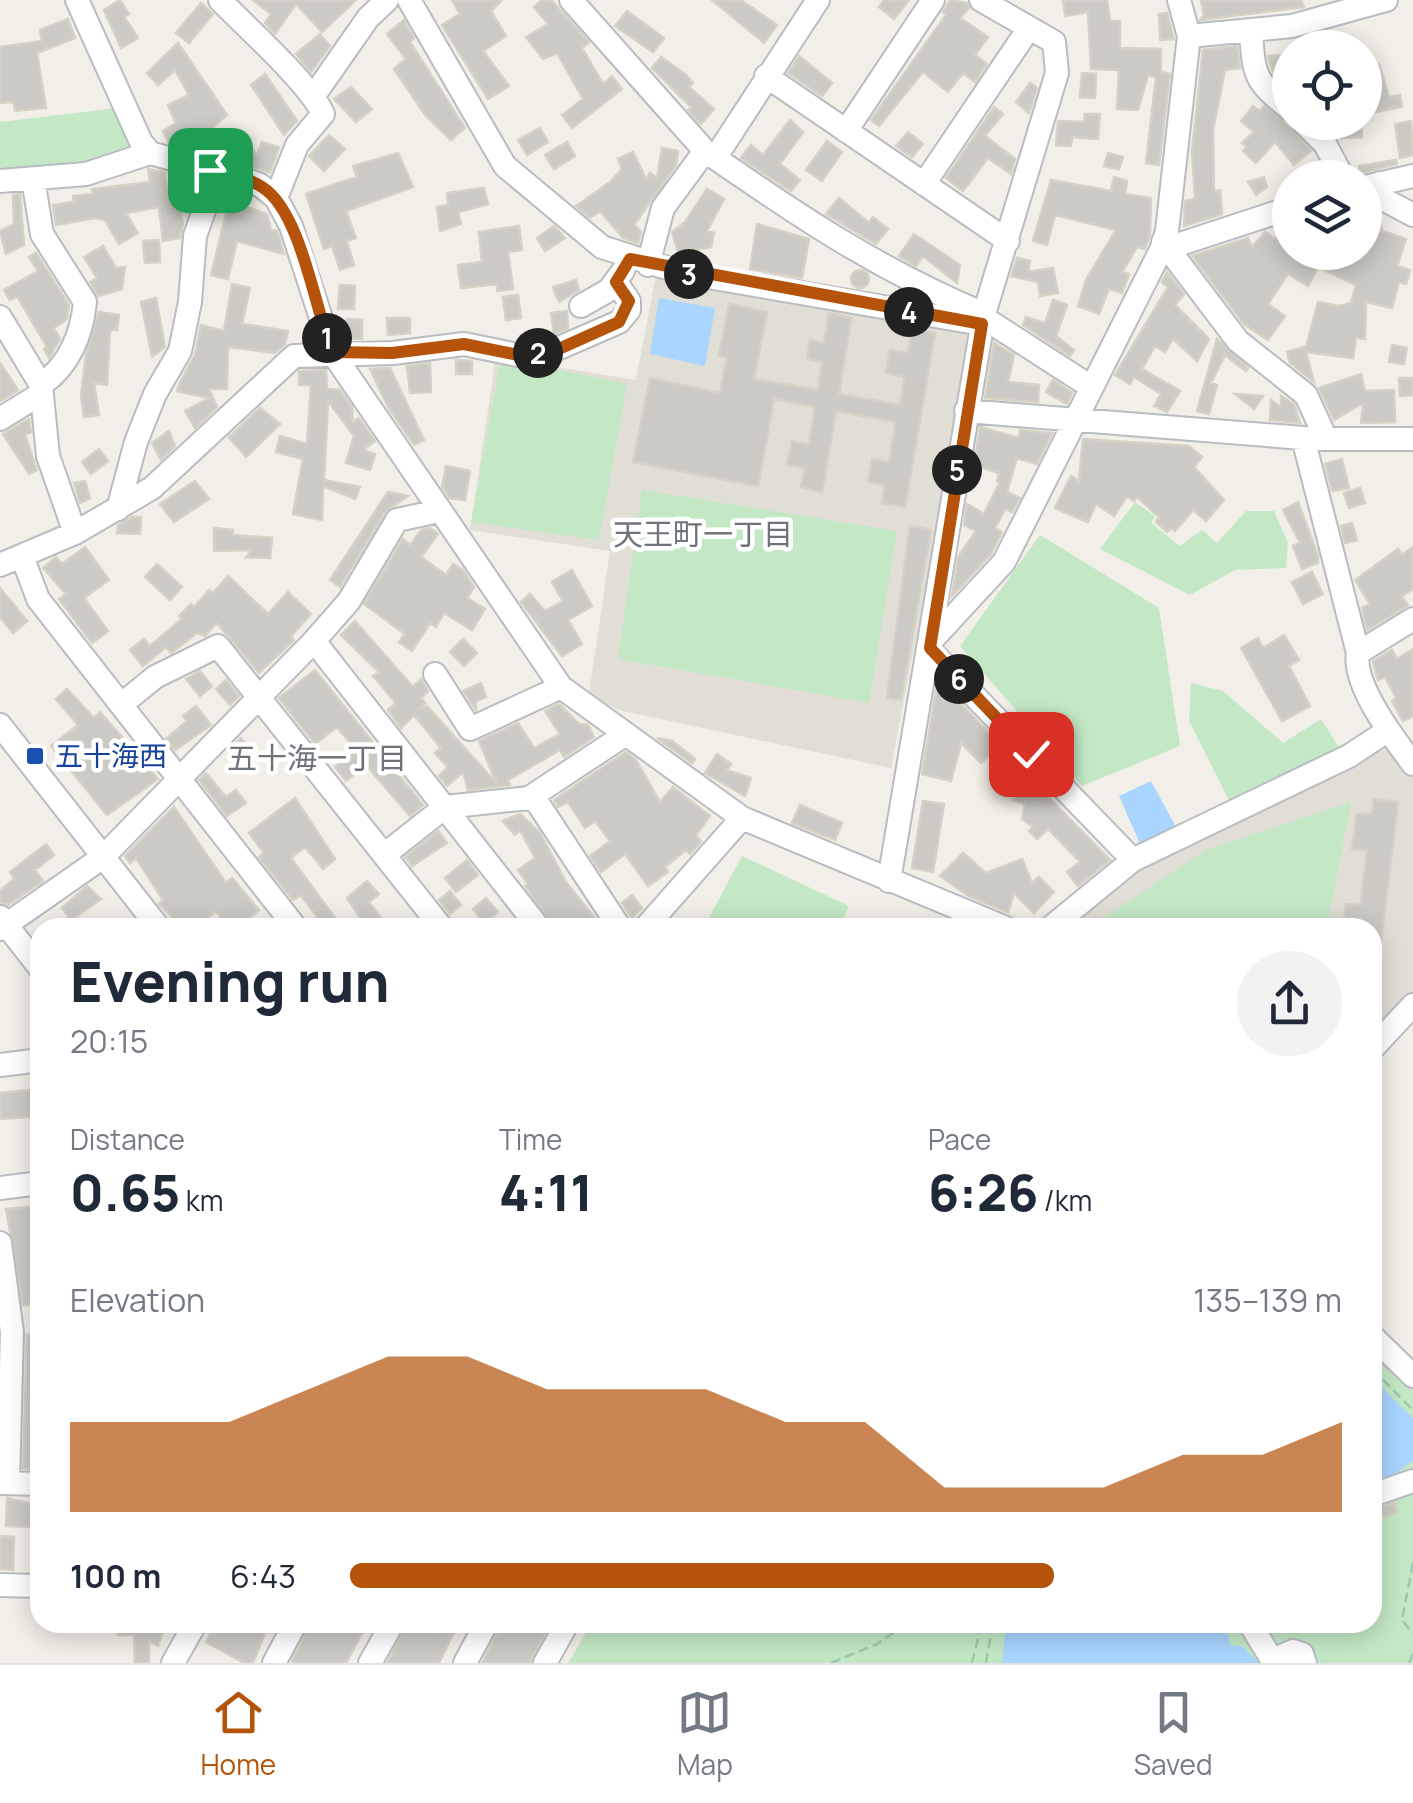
<!DOCTYPE html>
<meta charset="utf-8">
<style>
body{margin:0;font-family:Manrope,"Noto Sans JP",sans-serif;background:#f2f2f3;color:#1f2937;height:100vh;display:flex;flex-direction:column;font-size:38px;white-space:nowrap}
*{box-sizing:border-box;margin:0}
p{font-size:32px;color:#747a83}
.icon{flex:none;width:55px;height:55px;fill:none;stroke:currentColor;stroke-width:2;stroke-linecap:round;stroke-linejoin:round}
.map{position:relative;flex:1;overflow:hidden}
.details{position:absolute;left:30px;top:918px;width:1352px;height:715px;display:flex;flex-direction:column;background:#fff;border-radius:30px;box-shadow:0 5px 25px #0003}
.details>*{flex:none}
.controls{position:absolute;left:1272px;top:30px;display:grid;gap:20px}
.controls a{display:grid;place-items:center;width:110px;height:110px;border-radius:50%;background:#fff;box-shadow:0 5px 25px #0003;font-size:50px}
.pin{position:absolute;display:grid;place-items:center;width:85px;height:85px;color:#fff;margin:-42px;border-radius:20px;box-shadow:0 5px 15px #0006}
.km{position:absolute;width:50px;height:50px;margin:-25px;border-radius:50%;background:#222;color:#fff;font-size:28px;line-height:50px;text-align:center}
.round{display:grid;place-items:center;flex:none;width:105px;height:105px;border-radius:52px;background:#f2f2f3}
.head{display:flex;align-items:center;justify-content:space-between;height:170px;padding:0 40px}
h1{font-size:55px;font-weight:800;line-height:75px}
.figures{display:grid;grid-template-columns:repeat(3,1fr);gap:15px;height:170px;padding:10px 40px}
.figures div{display:grid;align-content:center}
.figures b{font-size:50px;font-weight:800}
.figures small{font-size:28px;font-weight:400}
.figures p{font-size:28px}
.chart{height:280px;padding:20px 40px}
.chart p{display:flex;justify-content:space-between}
.chart svg{width:100%;height:180px;margin-top:10px;fill:#b45309;opacity:.7}
ul{padding:0 40px;list-style:none;font-size:32px}
li{display:grid;grid-template-columns:160px 120px 1fr;align-items:center;height:75px}
li i{height:25px;border-radius:12px;background:#b45309}
.menu{display:flex;justify-content:space-around;align-items:center;height:140px;border-top:2px solid #e0e1e3;background:#fff;font-size:28px;color:#747a83}
.menu a{display:grid;justify-items:center;gap:5px}
.menu .active{color:#b45309}
.map>svg:first-child{display:block}
.education{fill:#e1ded5}
.green{fill:#c4e8c6}
.water{fill:#a9d5ff}
.building{fill:#cccac4;stroke:#d6d1c5;stroke-width:2.5}
.lines{fill:none;stroke-linecap:round;stroke-linejoin:round}
.minor-casing{stroke:#b9bcc1;stroke-width:26}
.path{stroke:#9dc9ac;stroke-width:2.5;stroke-dasharray:10 5;stroke-linecap:butt}
.minor{stroke:#fff;stroke-width:22}
.route-casing{stroke:#fff;stroke-width:20}
.route{stroke:#b45309;stroke-width:12}
.transit-dot{fill:#1a4fb4;stroke:#fff;stroke-width:4}
.labels{text-anchor:middle;stroke-width:9;stroke-linejoin:round;paint-order:stroke}
.transit-label{font-size:28px;fill:#164399;stroke:#fff;text-anchor:start}
.neighbourhood-label{font-size:30px;fill:#6f747a;stroke:#fff}
</style>
<div class="map">
<svg width="1413" height="1663" viewBox="0 0 1413 1663">
<rect width="100%" height="100%" fill="#f1efe7"/>
<path class="education" d="M656 275 975 328 891 768 618 710 589 694 610 551 470 530 496 357 636 380Z
M1389 747 1413 776V991L1406 1005 1373 1038 1372 928H1063L1137 866Z"/>
<path class="green" d="M116 108 133 154 65 169 0 173V122Z
M501 358 627 384 599 540 471 522Z
M642 490 897 531 869 703 618 659Z
M1135 502 1155 516 1151 523 1180 546 1202 530 1217 543 1246 511H1274L1288 543 1286 568 1235 570 1190 595 1100 549Z
M1040 535 1159 608 1180 746 1082 786 960 646Z
M1191 683 1223 691 1283 743 1321 719 1342 752 1232 806 1189 721Z
M1351 802 1327 927H1090L1206 850Z
M742 856 849 906 839 927H704Z
M1373 1349 1413 1390V1663H568L592 1623 1372 1622Z"/>
<path class="water" d="M659 298 715 308 705 366 650 354Z
M1151 781 1176 827 1141 846 1119 796Z
M1372 1378 1413 1418V1461L1391 1477 1373 1482Z
M1006 1623H1226L1230 1645 1243 1647 1259 1663H1002Z"/>
<path class="building" d="M120 0 129 14 124 17 138 38 121 48 104 10Z
M253 0H356L322 32 296 4 275 34 265 23 271 14Z
M452 0H502L491 11 506 36 483 51 509 86 488 99 442 25 460 14Z
M542 0H551L589 42 582 48 603 84 612 76 622 89 572 128 562 115 583 99 557 53 543 59 526 37 548 24 534 7Z
M712 0H741L777 25 764 43Z
M884 0H909L894 19 879 7Z
M950 0 967 3 969 8 960 18 988 37 975 55 987 64 975 82 963 73 948 92 923 72 879 126 871 120 946 15 943 12Z
M1063 0H1107L1110 21H1120V48L1161 49V72L1170 74 1159 165 1146 163 1156 77 1148 75 1138 110 1117 109 1119 70 1091 69 1088 12 1065 16Z
M1201 0H1301L1304 7 1200 20 1204 15Z
M201 3 213 14 189 43 176 33Z
M627 11 664 38 653 52 615 26Z
M1167 13 1174 39 1160 40 1159 14Z
M68 19 75 38 37 53 46 108 15 111 14 102 0 103V47L42 41 40 30Z
M404 20 414 38 410 42 465 128 451 140 426 116 394 69 406 59 387 34Z
M320 34 330 46 311 72 296 54Z
M178 43 227 115 205 134 213 146 204 152 191 145 169 143 163 131 176 123 168 105 189 95 175 70 158 85 147 73Z
M1237 46 1240 68 1225 70 1213 130 1214 192 1220 190 1222 214 1184 226 1185 201 1195 199 1192 151 1203 50Z
M1284 55 1285 71 1273 72 1268 56Z
M799 56 832 83 822 96 788 73Z
M661 57 685 74 693 83 689 87 714 109 701 124 688 110 691 107 652 68Z
M1379 64 1389 97 1400 95 1402 107 1365 114V69Z
M1082 73 1096 74 1095 98 1080 97Z
M265 74 297 121 284 135 251 85Z
M1030 83 1037 88 1029 113 1016 102Z
M351 87 372 109 356 122 334 99Z
M1253 106 1260 111 1264 106 1288 124 1311 151 1294 165 1275 142 1256 163 1243 151 1247 147 1242 143 1254 132 1241 121Z
M994 107 1003 114 985 136 1015 159 1011 174 988 158 963 191 946 178Z
M1085 114H1100L1098 139 1072 137 1071 146 1056 145 1058 121 1084 122Z
M790 120 803 132 780 164 800 180 791 191 741 158 751 145 763 155Z
M1411 121 1413 155 1400 158 1395 124Z
M1340 122H1361L1362 137 1341 138Z
M540 128 548 142 527 155 518 140Z
M908 132 923 144 912 157 896 146Z
M329 135 345 149 324 171 309 156Z
M242 137 257 155 262 142 279 147 270 173 231 159 224 152Z
M827 141 842 152 822 181 806 170Z
M567 142 575 156 554 169 545 155Z
M662 148 678 151 676 165 634 225 641 232 638 243 623 238 600 211 590 218 576 206 610 182 622 169 618 159 633 152 646 179 650 173 657 178Z
M398 153 413 187 346 211 356 238 347 241 354 265 340 270 332 246 324 249 306 194 357 177 353 166Z
M1108 153 1123 157 1119 169 1104 166Z
M1396 160 1397 164 1360 173 1359 166Z
M148 169 164 172 168 196 178 195 183 225 180 238 163 241 159 207 126 213 138 233 119 244 105 220 95 218 56 225 53 205 74 202 73 196 93 194 92 189 150 182Z
M1114 177 1127 181 1125 194 1151 198 1150 234 1145 249 1137 247 1122 272 1129 274 1122 293 1109 289 1099 314 1078 306 1086 280 1116 230 1055 215 1047 245 1033 241 1051 180 1111 191Z
M1264 177 1267 187 1256 195 1248 182Z
M484 188 488 204 458 212 461 224 440 231 437 207 448 205 447 193Z
M707 189 724 199 707 231 714 233 711 247 696 250 697 260 679 256 672 232 685 222Z
M20 194 24 245 6 254 0 231 14 224 13 195Z
M839 198 869 223 873 217 888 229 876 244 826 214Z
M229 201 267 214 271 230 277 231 284 254 237 241 228 279 211 275Z
M1365 202 1379 214 1382 231 1406 239 1397 266 1410 270 1406 284 1399 282 1392 308 1366 302 1365 339 1356 338 1353 358 1306 352 1314 382 1290 363 1287 352 1304 347 1305 351 1318 302 1339 306 1351 303 1356 285 1318 267 1308 286 1288 274 1268 304 1285 316 1268 340 1244 324 1192 256 1248 238 1252 247 1265 232 1275 239 1290 224V252H1365V224L1370 232Z
M757 224 809 239 802 278 750 269Z
M519 226 522 250 508 252 513 289 497 291V284L461 288 458 265 482 262 479 232Z
M554 226 565 238 545 251 537 238Z
M914 234 960 265 957 283 923 256 916 266 899 256Z
M159 240 160 262 145 263 143 241Z
M103 246 116 268 125 267 122 289 98 296 90 282 97 278 84 257Z
M36 253 69 305 67 319 54 328 60 339 49 358 44 349 47 347 17 296 10 300 4 290 38 271 29 257Z
M1017 258 1030 261 1028 272 1053 268 1058 293 1040 296 1038 282 1011 276Z
M851 279a9 9 0 1 1 18 0a9 9 0 1 1-18 0Z
M1167 272 1184 294 1175 305 1209 339 1197 361 1173 339 1165 352 1155 346 1142 369 1180 391 1167 412 1154 406 1161 394 1134 377 1130 384 1115 375 1168 287 1162 282Z
M576 280 579 290 559 302 553 287Z
M232 284 250 288 242 324 288 331 285 344 275 353 228 347 227 389H209L217 407 195 428 185 411 209 398 177 391 180 382 195 355 201 325 224 331Z
M340 285 355 286 354 309H338Z
M518 295 521 318 506 320 503 297Z
M156 298 165 347 152 357 141 302Z
M1053 300 1067 305 1056 336 1074 350 1070 356 1023 325 1026 317 1045 323Z
M729 304 767 312 754 379 818 390 822 362 807 359 810 340 824 343 829 313 851 318 839 394 900 405 905 377 886 373 890 350 908 353 912 328 935 333 905 507 882 503 885 485 868 482 872 459 889 462 896 422 836 411 822 492 801 487 805 468 787 465 792 441 809 445 815 407 774 399 758 486 633 462 650 378 720 393 727 357 719 356Z
M567 311 568 328 554 334 551 313Z
M99 312 119 315 117 330H110L107 385 94 383 99 415 84 417 81 396 86 354Z
M387 318H410V333L388 335Z
M347 319 362 320V339H346Z
M1217 339 1248 368 1246 371 1225 355 1211 383 1217 385 1209 414 1197 411Z
M994 343 1014 355 1008 382 1039 385 1038 402 985 398Z
M1392 345 1407 348 1404 364 1389 362Z
M456 360 472 361V374H456Z
M0 363 18 390 0 401Z
M430 363 431 392 410 393 407 366Z
M390 368 424 440 414 445 388 407 370 369Z
M326 370 327 389 340 390 352 407 353 422 359 418 375 441 363 450 375 454 370 470 346 463 354 436 328 401 324 480 360 487 355 499 323 486 322 520 293 514 303 459 276 452 280 436 307 444 311 385H299V371Z
M1361 374 1365 391 1394 390 1395 422 1361 423 1363 403 1334 420 1319 388Z
M1399 378H1413V395L1400 396Z
M1053 380 1072 393 1067 404 1046 392Z
M1235 394 1263 396 1254 409Z
M1281 396 1294 404 1300 423 1270 420 1271 400 1281 407Z
M260 408 280 424 246 457 229 437Z
M29 419 31 432 25 435 37 470 29 474 3 434Z
M980 427 1019 438 1020 430 1052 433 1037 464 1017 458 1007 492 1020 498 1012 512 1005 509 995 528 1002 532 991 554 952 596 958 557 976 531 964 525 967 504 984 514 1000 482 997 481 999 473 974 465Z
M169 431 175 446 161 460 152 443Z
M1083 439 1189 446 1202 457 1194 467 1224 500 1206 521 1193 510 1175 531 1171 528 1167 532 1156 522 1159 517 1137 497 1134 501 1127 496 1114 516 1096 504 1088 522 1055 508 1071 476 1079 481Z
M99 449 108 461 91 474 82 462Z
M1342 459 1349 488 1332 491 1325 464Z
M446 466 470 471 465 500 450 498 442 487Z
M85 481 90 498 80 503 74 483Z
M195 481 209 499 174 522 160 504Z
M1360 488 1365 503 1349 508 1344 493Z
M388 492 408 496 385 512 340 587 330 580Z
M1298 502 1318 556V563L1302 569 1293 546 1300 543 1283 510Z
M132 517H141L140 534 117 533 118 525Z
M1352 523 1357 540 1345 543 1341 526Z
M910 526 931 530 901 700 887 698Z
M214 528 233 530V535L272 538 270 558 246 557 252 550 214 551Z
M430 528 438 534 421 557 446 575 453 564 463 570 474 587 467 598 485 609 472 630 444 613 436 627 430 623 412 651 399 642 405 634 364 604 403 539 410 545 421 530Z
M85 547 109 580 84 598 108 631 92 643 59 599 66 594 43 568 56 557 62 564Z
M1413 547V589L1402 596 1408 605 1367 630 1362 608 1370 604 1355 580 1398 549 1402 555Z
M157 564 182 587 170 600 145 577Z
M572 570 592 606 568 620 582 644 562 656 521 602 530 594 545 611 563 601 552 582Z
M1312 572 1323 594 1303 604 1292 582Z
M228 576 268 614 288 592 311 614 291 636 294 640 259 673 217 623 205 636 197 633 171 653 166 647 143 666 130 650 144 639 150 646 182 619 179 616 191 604 194 607 209 590 213 593Z
M0 588 27 621 13 633 0 617Z
M355 621 413 687 421 679 428 691 421 698 425 703 420 709 427 706 497 784 479 741 518 723 534 748 560 734 545 711 559 704 579 724 588 725 594 737 564 757 560 750 508 780 510 785 468 790 463 772 447 786 439 776 448 767 435 753 441 748 414 715 401 728 388 710 396 703 373 676 379 672 341 635Z
M1284 635 1299 660 1289 666 1310 706 1282 721 1241 648 1258 638 1263 648Z
M463 639 477 653 464 666 450 652Z
M1413 649V716L1403 721 1392 701 1396 698 1385 677 1378 680 1373 661 1392 650 1397 659Z
M315 670 423 805 410 816 366 765 346 781 335 767 356 750 337 727 315 744 279 698Z
M200 671 212 686 200 696 186 679Z
M226 680 239 696 230 705 216 689Z
M938 680 1000 744 981 763 961 743 951 781 922 774Z
M481 683 486 697 476 701V710L463 691Z
M67 689 94 718 100 712 158 779 107 815 51 746 78 725 56 699Z
M196 706 211 725 175 750 166 739 187 721 183 716Z
M241 738 249 748 236 759 229 750Z
M657 738 672 741 695 759 692 763Z
M626 752 636 760 660 802 673 787 710 816 696 835 701 842 690 854 686 850 665 867 668 872 648 886 625 854 601 872 590 856 610 841 595 821 585 828 568 802 558 807 554 800Z
M717 754 731 764 727 770 751 778 745 796 705 773Z
M1017 761 1025 770 1018 777 1042 797 1045 794 1110 860 1078 886 1067 872 1080 862 1048 829 1037 839 1029 831 1033 827 1022 819 1025 804 1013 800 1016 797 999 781Z
M206 773 226 797 236 790 246 803 227 816 199 780Z
M295 798 335 859 323 869 305 847 291 858 338 922 330 928H311L317 917 301 895 293 900 259 857 264 853 249 833Z
M1374 799 1398 802 1380 950H1372V928H1357L1363 919 1344 918 1346 904 1361 905 1367 850 1352 849 1357 814H1372Z
M923 801 944 804 933 872 912 868Z
M800 805 842 823 835 840 792 823Z
M174 807 226 883 232 878 259 910 246 920 252 928H229L216 911 195 928H183L159 904 163 900 136 858 130 863 125 856Z
M520 814 540 833 566 882 600 925 597 928H554L525 886 528 884 518 870 535 858 520 830 515 835 503 821Z
M438 831 447 843 412 866 405 857Z
M46 844 54 855 35 870 43 881 8 905 0 902V891L14 879 10 872Z
M963 853 986 873 1022 859 1032 883 1039 877 1054 892 1034 913 1014 893 1008 912 970 897 940 876Z
M467 860 478 875 456 892 445 878Z
M367 881 379 894 369 902 388 928H367L347 898Z
M87 886 101 899 71 920 62 908Z
M450 891 461 905 450 914 439 900Z
M632 895 642 908 632 918 622 903Z
M486 898 498 912 484 923 473 909Z
M40 1089V1116L0 1119V1093Z
M40 1206V1303L23 1305 6 1209Z
M27 1334H40V1469H23Z
M7 1498 40 1506 39 1527 6 1526Z
M1395 1503 1397 1512 1372 1521V1510Z
M1 1536 14 1537 13 1570 0 1569Z
M118 1622H166L158 1646 149 1641V1663H135L134 1635H118Z
M216 1622H257L267 1628 253 1663H244L206 1642Z
M311 1622H368L346 1663H296L292 1661Z
M408 1622 437 1633 443 1622H459L439 1663H387Z
M503 1622H551L530 1663H482Z"/>
<g class="lines">
<defs>
<path id="minor" d="M77 0 141 142 150 153 238 177 260 185 276 198 291 226 332 352 561 687 742 818 1006 928
M220 0C246 27 311 85 323 114L297 145 276 198
M409 0 505 166 602 247 679 272 982 324
M571 0 705 151C799 216 877 269 984 314
M1251 32C1254 77 1255 81 1290 109
M1189 36 1292 26 1386 0
M766 76 1008 241
M315 94 368 18 387 0
M1303 122 1325 144 1343 178
M846 131 933 0
M715 158 818 0
M33 179 42 234 85 302C82 334 69 366 41 385
M0 181 86 174 150 153
M1380 183 1383 199 1413 215
M924 184 1029 28
M1365 187 1413 176
M1163 242 1238 341 1306 395 1326 439
M1168 248 1290 208
M648 265 663 208 705 151
M581 306 609 290 623 271
M0 317 41 385 48 456 75 533
M984 318 1091 387
M966 411 1315 439H1413
M0 419 42 393
M1303 438 1358 653C1352 684 1394 739 1413 764
M118 509 136 442 155 394 180 351 190 302 195 236 213 185 210 170
M22 556 38 599 296 928
M0 565 75 533 152 488 294 356 393 353 464 344 518 355 552 351 619 322 629 310V301L616 282
M314 641 539 928
M931 641 1004 562 1161 250 1167 231 1189 36 1179 0
M929 649 1133 860
M1358 653 1413 619
M435 674 470 729 561 687
M122 704 155 677 218 646 442 928
M0 725 159 928
M529 798 623 736
M384 855 445 807 529 798 537 802 620 928
M889 881 984 314 1057 73 1054 42 981 0
M0 917 40 968
M645 928 742 818
M1050 928 1133 860 1349 756 1387 731
M0 929 103 857 314 641 349 601 397 520 439 511
M1372 1049 1413 1005
M0 1065 40 1060
M0 1188 40 1183
M0 1243 12 1332 8 1483
M1372 1336 1413 1376
M0 1483 40 1484
M1372 1495 1413 1481
M0 1585 40 1586
M1249 1622 1274 1663
M173 1663 196 1622
M274 1663 296 1622
M370 1663 393 1622
M465 1663 487 1622
M545 1663 568 1622
M1282 1663V1656L1293 1651 1302 1654 1305 1663"/>
</defs>
<use href="#minor" class="minor-casing"/>
<path class="path" d="M1372 1369 1413 1410
M1413 1563 1402 1620 1413 1634
M831 1663 877 1644 909 1622
M972 1663 982 1622
M986 1663 993 1622
M1409 1663 1413 1654"/>
<use href="#minor" class="minor"/>
</g>
<g class="lines">
<defs>
<path id="route" d="M210 170C227 174 247 177 262 187 301 211 315 309 332 352L392 353 464 344 518 355 552 352 619 322 629 301 616 282 630 259 982 324 930 648 1031 754"/>
</defs>
<use href="#route" class="route-casing"/>
<use href="#route" class="route"/>
</g>
<rect class="transit-dot" x="25" y="746" width="20" height="20" rx="5"/>
<g class="labels">
<g class="transit-label">
<text x="55" y="766">五十海西</text>
</g>
<g class="neighbourhood-label">
<text x="703" y="545">天王町一丁目</text>
<text x="317" y="769">五十海一丁目</text>
</g>
</g>
</svg>
<div class="controls">
<a><svg class="icon" aria-label="locate" viewBox="0 0 24 24"><circle cx="12" cy="12" r="6"/><path d="M12 2v4M12 18v4M2 12h4M18 12h4"/></svg></a>
<a><svg class="icon" aria-label="layers" viewBox="0 0 24 24"><path d="M12 4l9 5-9 5-9-5zM3 14l9 5 9-5"/></svg></a>
</div>
<div class="pin" style="left:210px;top:170px;background:#1e9e55"><svg class="icon" aria-label="arrive" viewBox="0 0 24 24"><path d="M6 21V4h12l-3 4 3 4H6"/></svg></div>
<div class="pin" style="left:1031px;top:754px;background:#d93025"><svg class="icon" aria-label="check" viewBox="0 0 24 24"><path d="M5 12l5 5 9-10"/></svg></div>
<b class="km" style="left:327px;top:338px">1</b>
<b class="km" style="left:538px;top:353px">2</b>
<b class="km" style="left:689px;top:274px">3</b>
<b class="km" style="left:909px;top:312px">4</b>
<b class="km" style="left:957px;top:470px">5</b>
<b class="km" style="left:959px;top:679px">6</b>
<section class="details">
<div class="head"><div><h1>Evening run</h1><p>20:15</p></div><a class="round"><svg class="icon" aria-label="share" viewBox="0 0 24 24"><path d="M12 15V3M7 8l5-5 5 5M5 13v7h14v-7"/></svg></a></div>
<div class="figures">
<div><p>Distance</p><b>0.65<small> km</small></b></div>
<div><p>Time</p><b>4:11</b></div>
<div><p>Pace</p><b>6:26<small> /km</small></b></div>
</div>
<div class="chart"><p><span>Elevation</span>135–139 m</p>
<svg viewBox="0 0 160 44" preserveAspectRatio="none"><path d="M0 44V22L10 22L20 22L30 14L40 6L50 6L60 14L70 14L80 14L90 22L100 22L110 38L120 38L130 38L140 30L150 30L160 22V44z"/></svg>
</div>
<ul>
<li><b>100 m</b>6:43<i style="width:71%"></i></li>
</ul>
</section>
</div>
<nav class="menu">
<a class="active"><svg class="icon" aria-label="home" viewBox="0 0 24 24"><path d="M3 11l9-7 9 7M6 9v11h12V9"/></svg>Home</a>
<a><svg class="icon" aria-label="map" viewBox="0 0 24 24"><path d="M3 6l6-2 6 2 6-2v14l-6 2-6-2-6 2zM9 4v14M15 6v14"/></svg>Map</a>
<a><svg class="icon" aria-label="saved" viewBox="0 0 24 24"><path d="M7 4h10v16l-5-4-5 4z"/></svg>Saved</a>
</nav>
